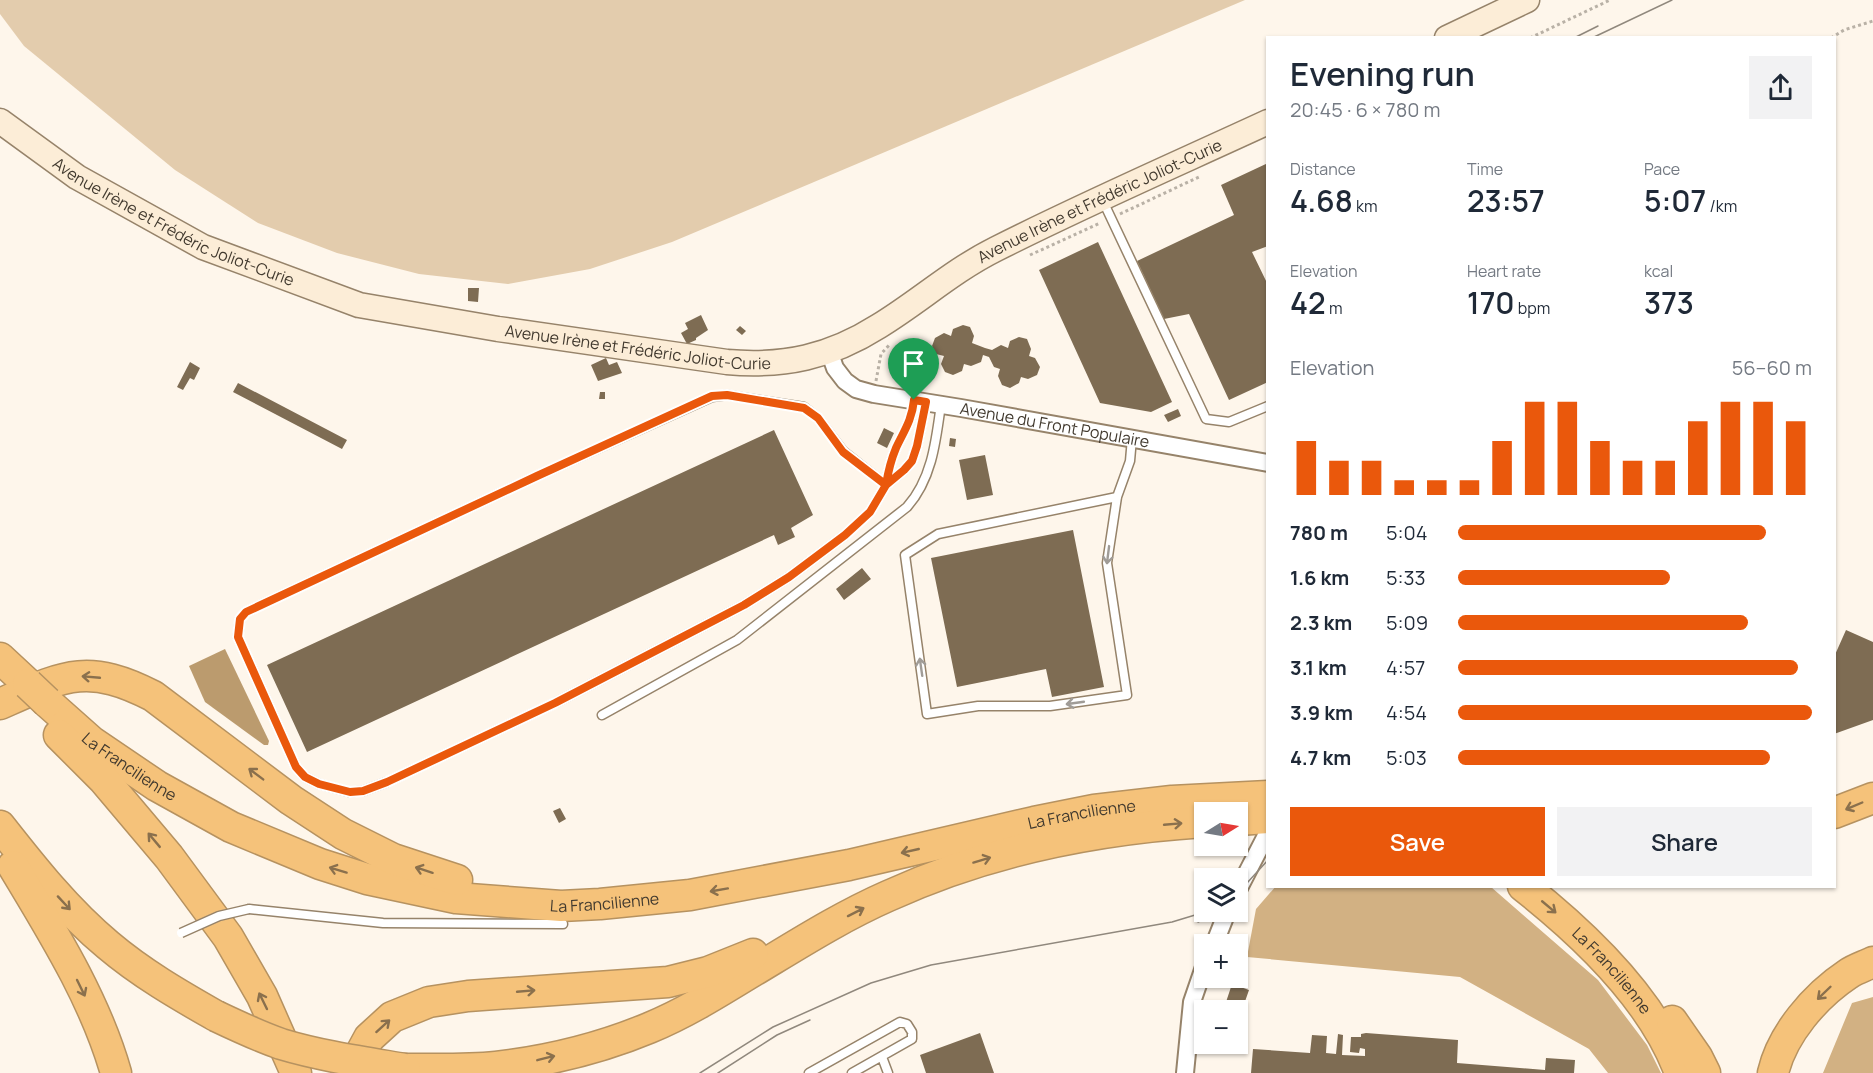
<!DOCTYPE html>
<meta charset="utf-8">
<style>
body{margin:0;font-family:Manrope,sans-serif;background:#f2f2f3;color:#1f2937;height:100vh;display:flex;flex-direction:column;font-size:22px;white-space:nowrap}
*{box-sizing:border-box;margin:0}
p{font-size:20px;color:#747a83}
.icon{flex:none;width:33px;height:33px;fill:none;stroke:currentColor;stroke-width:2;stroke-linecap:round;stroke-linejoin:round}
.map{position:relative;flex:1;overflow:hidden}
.side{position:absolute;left:1266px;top:36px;width:570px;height:852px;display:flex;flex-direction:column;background:#fff;border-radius:0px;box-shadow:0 2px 4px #0004}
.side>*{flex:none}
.needle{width:39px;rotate:79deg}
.tools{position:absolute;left:1194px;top:802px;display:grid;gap:12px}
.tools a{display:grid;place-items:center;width:54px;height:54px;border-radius:0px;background:#fff;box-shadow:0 2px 4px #0004;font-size:30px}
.pin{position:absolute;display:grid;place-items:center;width:51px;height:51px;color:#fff;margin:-62px -26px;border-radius:50% 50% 50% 0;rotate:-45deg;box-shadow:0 0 6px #0007}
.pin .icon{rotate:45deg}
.round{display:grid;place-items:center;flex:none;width:63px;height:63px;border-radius:0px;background:#f2f2f3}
.overview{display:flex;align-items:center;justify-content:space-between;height:102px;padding:0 24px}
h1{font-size:33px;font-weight:600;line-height:45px}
.figures{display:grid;grid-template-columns:repeat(3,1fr);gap:9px;height:102px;padding:6px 24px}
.figures div{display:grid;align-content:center}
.figures b{font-size:30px;font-weight:600}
.figures small{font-size:16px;font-weight:400}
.figures p{font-size:16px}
.chart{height:168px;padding:12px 24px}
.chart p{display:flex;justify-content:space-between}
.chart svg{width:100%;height:108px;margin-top:6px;stroke:#ea580c;stroke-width:6}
.cta{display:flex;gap:12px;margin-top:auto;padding:12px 24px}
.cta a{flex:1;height:69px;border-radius:0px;background:#ea580c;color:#fff;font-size:24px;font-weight:600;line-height:69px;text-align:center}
.cta a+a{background:#f2f2f3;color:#1f2937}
ul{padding:0 24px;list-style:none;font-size:20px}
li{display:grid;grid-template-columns:96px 72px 1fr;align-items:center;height:45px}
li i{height:15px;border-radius:8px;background:#ea580c}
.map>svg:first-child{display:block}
.green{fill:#e3ccad}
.forest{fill:#d2b183}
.water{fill:#bb9b6e}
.building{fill:#7e6c53}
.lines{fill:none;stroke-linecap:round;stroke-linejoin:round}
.lane-casing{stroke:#96836a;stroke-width:11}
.street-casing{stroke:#96836a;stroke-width:20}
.secondary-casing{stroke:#96836a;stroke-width:27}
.highway-casing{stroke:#b69260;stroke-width:33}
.path{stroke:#b9b1a6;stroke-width:3;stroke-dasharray:3 3;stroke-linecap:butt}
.lane{stroke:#fff;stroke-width:8}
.street{stroke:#fff;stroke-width:16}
.secondary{stroke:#fcedd7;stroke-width:24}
.highway{stroke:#f5c27a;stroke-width:30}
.tram{stroke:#90887d;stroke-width:1.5}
.lane-bridge-casing{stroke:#96836a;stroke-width:11;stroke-linecap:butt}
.highway-bridge-casing{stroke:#b69260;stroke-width:33;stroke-linecap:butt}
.lane-bridge{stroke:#fff;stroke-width:8}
.highway-bridge{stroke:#f5c27a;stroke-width:30}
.oneway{stroke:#a09c97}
.oneway2{stroke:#8a704d}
.route-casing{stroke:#fff;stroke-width:12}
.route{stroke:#ea580c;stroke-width:8}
.labels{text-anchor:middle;stroke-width:6;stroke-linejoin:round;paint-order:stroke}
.street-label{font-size:16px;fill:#423a2f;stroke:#fef6eb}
</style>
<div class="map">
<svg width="1873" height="1073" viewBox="0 0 1873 1073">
<rect width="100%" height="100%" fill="#fef6eb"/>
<path class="green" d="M0 0H1245L672 242 590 269 508 284 419 274 337 253 258 223 175 170 24 46 0 14Z"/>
<path class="forest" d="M1276 886 1491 887 1598 980 1647 1045 1661 1073H1608L1589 1049 1460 977 1247 957 1256 909Z
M1873 997V1073H1823L1852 1003Z"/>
<path class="water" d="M225 649 269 741 268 745H264L205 702 189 666Z"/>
<path class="building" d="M1268 163V246L1252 252 1268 285V382L1229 400 1189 314 1164 319 1137 261 1234 215 1221 185Z
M1098 242 1172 402 1151 412 1100 403 1039 270Z
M468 288H479L478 302 468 301Z
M701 315 708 330 696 338V340L687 344 681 333 688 329 685 323Z
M963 325 970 327 974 336 972 343 985 348 992 350 1001 345 1008 348 1010 341 1019 337 1027 339 1031 349 1029 356 1035 358 1040 367 1037 375 1028 379 1021 377 1019 383 1010 388 1002 385 998 376 1000 369 994 367 989 357 983 355 981 362 971 366 964 364 962 371 953 375 945 372 941 364 944 356 936 354 932 346 935 338 944 333 951 336 953 329Z
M740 326 746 331 742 335 736 330Z
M606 358 609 365 617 362 622 373 598 381 591 365Z
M190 362 200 368 194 380 190 378 183 390 177 387Z
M238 383 347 440 342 449 233 392Z
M600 392H605V399H599Z
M1178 409 1181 416 1168 422 1164 415Z
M884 428 894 433 887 448 877 443Z
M774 430 813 515 791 528 795 537 778 545 774 535 307 752 267 665Z
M950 438 956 439 955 447 949 446Z
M985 455 993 495 967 500 959 460Z
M1073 530 1104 687 1052 697 1046 669 957 687 931 558Z
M862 568 871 579 844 600 836 589Z
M1846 630 1873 642V720L1834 734V657Z
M560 808 566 819 559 823 553 811Z
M1232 984 1249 990 1241 1013 1238 1011H1223Z
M980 1033 994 1073H926L920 1055Z
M1366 1033 1458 1040 1457 1063 1545 1070 1546 1058 1575 1060 1574 1073H1251L1253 1049 1310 1053 1312 1035 1327 1036 1326 1053 1336 1054 1338 1034 1343 1035 1342 1055 1365 1056V1049L1360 1048 1359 1053 1350 1052 1351 1037H1361V1034Z"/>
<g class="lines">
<defs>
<path id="lane" d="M1102 199 1206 419 1229 422 1268 406
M886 485 843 451 818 418 804 407 727 395 712 397 537 476 246 612 240 619 238 637 296 767 305 777 319 784 349 792 363 791 387 782 555 703 744 605 789 577 845 535 870 512 886 485 904 470 912 461 917 446 926 402
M886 485C888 472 891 460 896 448 904 431 912 420 914 400
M1117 497 938 534 905 555 927 714 978 706H1050L1127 695 1107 563 1117 497 1130 461 1132 438
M602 715 737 640 907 507C932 479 936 441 941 404
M249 909 383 923 563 924
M882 1057 888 1073
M809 1073 900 1022 907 1024 912 1032V1039L852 1073"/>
<g id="street">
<path id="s1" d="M829 351 835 368 845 381 856 389 874 394 961 408 1268 463"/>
<path d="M1238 890 1268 832"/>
<path d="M1214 945 1227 912"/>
<path d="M1185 1073 1192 1002 1204 967"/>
</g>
<g id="secondary">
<path d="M1447 38 1527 0"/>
<path id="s2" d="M0 121 77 177 203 247 359 305 498 329 727 362C784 367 830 357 879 326 920 301 952 271 996 249 1085 204 1177 164 1268 122"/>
</g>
<g id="highway">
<path d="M0 658 28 684"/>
<path id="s3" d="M47 702 92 742 157 786 231 827 320 864 367 879 456 898 561 906 600 904 690 895 849 865 1034 822 1094 810 1172 801 1268 796"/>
<path d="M0 704C63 676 87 662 153 696L291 800 343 834 393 859 457 880"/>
<path d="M59 735 104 780 169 857 228 937 262 996 296 1073"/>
<path d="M1834 813 1873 798"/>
<path d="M1238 820 1268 818"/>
<path d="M0 826C33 868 67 911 108 945 141 973 179 995 216 1016"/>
<path d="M13 866C52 931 95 999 116 1073"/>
<path id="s4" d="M1523 886C1584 934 1653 999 1680 1073"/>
<path d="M1672 1021 1697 1057 1705 1073"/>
<path d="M405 1069C435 1069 466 1070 496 1067 547 1061 601 1048 649 1028 683 1014 714 995 745 976 792 948 838 918 888 896 988 850 1095 829 1204 822"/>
<path d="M350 1073 369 1038 392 1017 429 1002 468 996 668 982 708 972 753 954"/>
<path d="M1773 1073C1782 1034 1815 996 1848 974 1855 969 1865 966 1873 962"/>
</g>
</defs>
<use href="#lane" class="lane-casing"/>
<use href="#street" class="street-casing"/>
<use href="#secondary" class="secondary-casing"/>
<use href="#highway" class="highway-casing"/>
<path class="path" d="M1530 38 1610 0
M1831 38 1844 30 1873 21
M1120 214 1201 176
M1030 255 1100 223
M876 381 881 354 890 344"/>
<use href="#lane" class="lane"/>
<use href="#street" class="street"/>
<use href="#secondary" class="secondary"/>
<use href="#highway" class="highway"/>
<path class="tram" d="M1574 38 1598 26
M1592 38 1672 0
M1238 892 1247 883 1268 860
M1198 922 1219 912
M700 1073 773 1027 871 983 931 965 1172 922 1205 912
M718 1073 777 1035 810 1020"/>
<defs>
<path id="lane-bridge" d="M181 933 219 916 249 909"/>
<path id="highway-bridge" d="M28 684 47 702
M216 1016C237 1026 258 1036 281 1044 321 1056 363 1062 405 1069"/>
</defs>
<use href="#lane-bridge" class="lane-bridge-casing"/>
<use href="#highway-bridge" class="highway-bridge-casing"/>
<use href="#lane-bridge" class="lane-bridge"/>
<use href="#highway-bridge" class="highway-bridge"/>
</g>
<defs><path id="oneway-shaft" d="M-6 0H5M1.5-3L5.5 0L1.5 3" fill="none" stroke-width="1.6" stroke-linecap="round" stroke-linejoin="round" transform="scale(1.5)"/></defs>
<g class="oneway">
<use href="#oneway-shaft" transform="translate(1108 555) rotate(97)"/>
<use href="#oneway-shaft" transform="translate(921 667) rotate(-98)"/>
<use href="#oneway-shaft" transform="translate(1075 703) rotate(172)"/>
</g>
<g class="oneway2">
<use href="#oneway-shaft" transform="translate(91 677) rotate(-175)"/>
<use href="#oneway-shaft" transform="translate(256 774) rotate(-143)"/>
<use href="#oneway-shaft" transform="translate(1854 806) rotate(157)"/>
<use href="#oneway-shaft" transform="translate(1173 824) rotate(-5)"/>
<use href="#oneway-shaft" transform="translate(154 840) rotate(-130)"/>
<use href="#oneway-shaft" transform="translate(910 851) rotate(167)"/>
<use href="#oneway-shaft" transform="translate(982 860) rotate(-17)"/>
<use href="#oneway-shaft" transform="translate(338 870) rotate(-163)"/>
<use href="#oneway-shaft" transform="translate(424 870) rotate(-162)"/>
<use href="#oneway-shaft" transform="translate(719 890) rotate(170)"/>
<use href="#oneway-shaft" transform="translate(64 903) rotate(47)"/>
<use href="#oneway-shaft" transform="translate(1549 907) rotate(40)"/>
<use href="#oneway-shaft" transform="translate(856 912) rotate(-27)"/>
<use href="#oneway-shaft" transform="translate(81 988) rotate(64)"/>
<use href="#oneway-shaft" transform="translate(526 991) rotate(-5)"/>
<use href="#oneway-shaft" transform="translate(1824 993) rotate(136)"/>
<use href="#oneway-shaft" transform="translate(263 1001) rotate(-116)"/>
<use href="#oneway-shaft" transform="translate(383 1026) rotate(-42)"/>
<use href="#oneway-shaft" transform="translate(546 1058) rotate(-14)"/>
</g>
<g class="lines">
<defs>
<path id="route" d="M914 400C912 420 904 431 896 448 891 460 888 472 886 485L843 452 818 418 804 408 727 395 712 396 537 476 246 612 240 619 238 637 296 767 305 777 319 784 350 792 363 791 387 782 555 703 744 605 789 577 845 535 870 512 886 485 904 470 912 461 917 446 926 402 914 400"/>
</defs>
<use href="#route" class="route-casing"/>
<use href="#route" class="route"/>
</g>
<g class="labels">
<g class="street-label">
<text dy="6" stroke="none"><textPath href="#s2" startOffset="1192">Avenue Irène et Frédéric Joliot-Curie</textPath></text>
<text dy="6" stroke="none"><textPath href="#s2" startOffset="202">Avenue Irène et Frédéric Joliot-Curie</textPath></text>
<text dy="6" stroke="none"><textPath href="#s2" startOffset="688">Avenue Irène et Frédéric Joliot-Curie</textPath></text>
<text dy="6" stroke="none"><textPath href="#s1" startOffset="250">Avenue du Front Populaire</textPath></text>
<text dy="6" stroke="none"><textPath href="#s3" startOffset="105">La Francilienne</textPath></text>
<text dy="6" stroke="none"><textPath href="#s3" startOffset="1095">La Francilienne</textPath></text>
<text dy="6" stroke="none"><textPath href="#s3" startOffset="609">La Francilienne</textPath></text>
<text dy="6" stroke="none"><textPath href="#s4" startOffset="123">La Francilienne</textPath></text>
</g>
</g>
</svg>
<div class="tools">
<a><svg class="needle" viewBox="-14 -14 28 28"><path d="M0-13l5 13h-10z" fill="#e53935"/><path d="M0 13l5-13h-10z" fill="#747a83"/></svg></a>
<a><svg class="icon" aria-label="layers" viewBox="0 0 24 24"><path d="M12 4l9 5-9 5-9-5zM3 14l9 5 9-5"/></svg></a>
<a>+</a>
<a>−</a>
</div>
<div class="pin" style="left:914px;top:400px;background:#1e9e55"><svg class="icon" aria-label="arrive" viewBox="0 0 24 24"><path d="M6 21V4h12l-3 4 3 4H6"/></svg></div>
<section class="side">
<div class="overview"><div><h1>Evening run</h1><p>20:45 · 6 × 780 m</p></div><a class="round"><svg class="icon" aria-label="share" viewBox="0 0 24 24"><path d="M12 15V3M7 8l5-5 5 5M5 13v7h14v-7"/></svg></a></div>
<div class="figures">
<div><p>Distance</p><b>4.68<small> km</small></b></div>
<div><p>Time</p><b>23:57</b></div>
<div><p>Pace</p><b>5:07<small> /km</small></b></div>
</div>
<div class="figures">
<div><p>Elevation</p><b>42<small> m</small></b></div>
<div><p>Heart rate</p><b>170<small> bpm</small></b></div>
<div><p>kcal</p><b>373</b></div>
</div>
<div class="chart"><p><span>Elevation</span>56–60 m</p>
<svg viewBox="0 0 160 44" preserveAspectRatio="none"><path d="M5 44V22M15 44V30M25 44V30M35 44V38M45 44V38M55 44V38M65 44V22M75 44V6M85 44V6M95 44V22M105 44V30M115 44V30M125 44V14M135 44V6M145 44V6M155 44V14"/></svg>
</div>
<ul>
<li><b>780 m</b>5:04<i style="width:87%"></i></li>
<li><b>1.6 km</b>5:33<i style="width:60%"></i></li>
<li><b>2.3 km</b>5:09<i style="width:82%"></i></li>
<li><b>3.1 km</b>4:57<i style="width:96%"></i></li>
<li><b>3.9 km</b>4:54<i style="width:100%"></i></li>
<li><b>4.7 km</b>5:03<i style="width:88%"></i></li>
</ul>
<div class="cta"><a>Save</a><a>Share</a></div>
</section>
</div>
